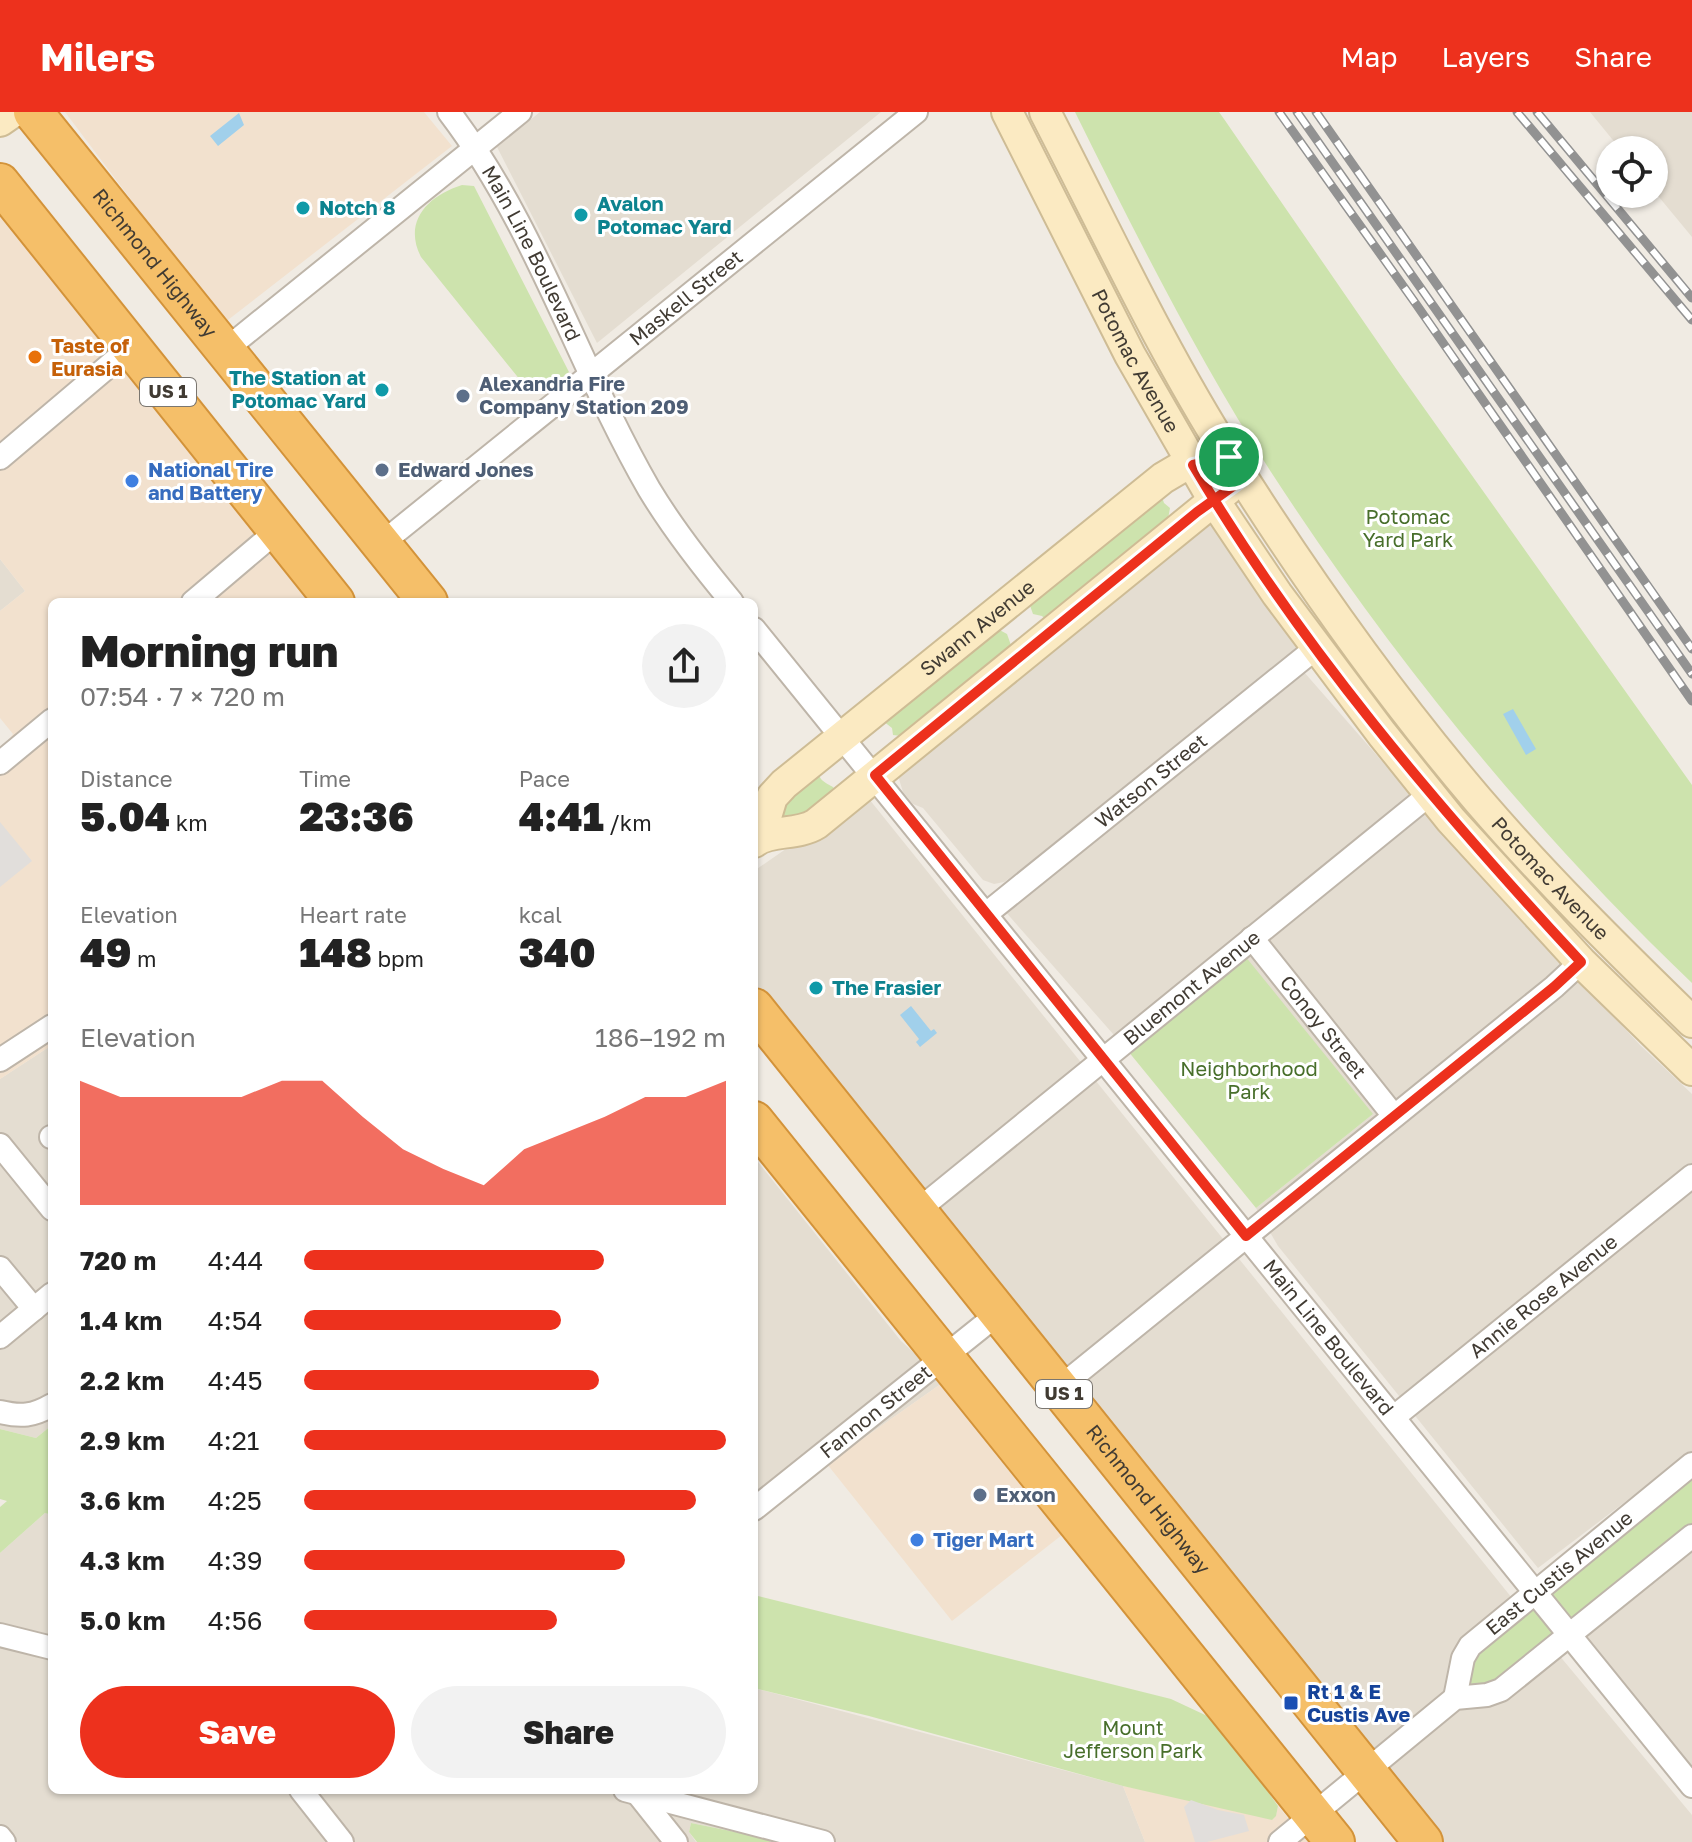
<!DOCTYPE html>
<meta charset="utf-8">
<style>
body{margin:0;font-family:"Golos Text",sans-serif;background:#f2f2f2;color:#222;height:100vh;display:flex;flex-direction:column;font-size:30px;white-space:nowrap}
*{box-sizing:border-box;margin:0}
p{font-size:26px;color:#767676}
.icon{flex:none;width:44px;height:44px;fill:none;stroke:currentColor;stroke-width:2;stroke-linecap:round;stroke-linejoin:round}
.map{position:relative;flex:1;overflow:hidden}
.panel{position:absolute;left:48px;top:486px;width:710px;height:1196px;display:flex;flex-direction:column;background:#fff;border-radius:12px;box-shadow:0 2px 6px #0004}
.panel>*{flex:none}
.buttons{position:absolute;left:1596px;top:24px;display:grid;gap:16px}
.buttons a{display:grid;place-items:center;width:72px;height:72px;border-radius:50%;background:#fff;box-shadow:0 2px 6px #0004;font-size:40px}
.pin{position:absolute;display:grid;place-items:center;width:68px;height:68px;color:#fff;margin:-34px;border:4px solid #fff;border-radius:50%;box-shadow:0 2px 8px #0007}
.round{display:grid;place-items:center;flex:none;width:84px;height:84px;border-radius:42px;background:#f2f2f2}
.overview{display:flex;align-items:center;justify-content:space-between;height:136px;padding:0 32px}
h1{font-size:44px;font-weight:800;line-height:60px}
.metrics{display:grid;grid-template-columns:repeat(3,1fr);gap:12px;height:136px;padding:8px 32px}
.metrics div{display:grid;align-content:center}
.metrics b{font-size:40px;font-weight:800}
.metrics small{font-size:22px;font-weight:400}
.metrics p{font-size:22px}
.chart{height:224px;padding:16px 32px}
.chart p{display:flex;justify-content:space-between}
.chart svg{width:100%;height:144px;margin-top:8px;fill:#ed311d;opacity:.7}
.primary-button{display:flex;gap:16px;margin-top:auto;padding:16px 32px}
.primary-button a{flex:1;height:92px;border-radius:48px;background:#ed311d;color:#fff;font-size:32px;font-weight:800;line-height:92px;text-align:center}
.primary-button a+a{background:#f2f2f2;color:#222}
ul{padding:0 32px;list-style:none;font-size:26px}
li{display:grid;grid-template-columns:128px 96px 1fr;align-items:center;height:60px}
li i{height:20px;border-radius:10px;background:#ed311d}
header{display:flex;align-items:center;gap:48px;box-sizing:border-box;height:112px;padding:0 40px;background:#ed311d;color:#fff}
header strong{font-size:38px}
nav{display:flex;gap:44px;margin-inline-start:auto;font-size:28px}
.map>svg:first-child{display:block}
.residential{fill:#e4ddd1}
.commercial{fill:#f2e1ce}
.green{fill:#cde3ad}
.parking{fill:#e1dedb}
.water{fill:#a1d0eb}
.lines{fill:none;stroke-linecap:round;stroke-linejoin:round}
.street-casing{stroke:#beb5a9;stroke-width:26}
.secondary-casing{stroke:#cebc95;stroke-width:34}
.highway-casing{stroke:#d3933a;stroke-width:42}
.street{stroke:#fff;stroke-width:22}
.secondary{stroke:#fbeac2;stroke-width:30}
.highway{stroke:#f5bf69;stroke-width:38}
.rail-casing{stroke:#929292;stroke-width:9}
.rail{stroke:#fff;stroke-width:6;stroke-dasharray:18;stroke-linecap:butt}
.route-casing{stroke:#fff;stroke-width:16}
.route{stroke:#ed311d;stroke-width:10}
.culture-dot{fill:#0f9aa8;stroke:#fff;stroke-width:3}
.food-dot{fill:#e8710a;stroke:#fff;stroke-width:3}
.service-dot{fill:#5c6f8a;stroke:#fff;stroke-width:3}
.shop-dot{fill:#3f7fe0;stroke:#fff;stroke-width:3}
.transit-dot{fill:#1a4fb4;stroke:#fff;stroke-width:3}
.labels{text-anchor:middle;stroke-width:6;stroke-linejoin:round;paint-order:stroke}
.shield{fill:#fff;stroke:#7a7670;stroke-width:2}
.shield-label{font-size:18px;font-weight:bold;fill:#413b33}
.culture-label{font-size:20px;font-weight:bold;fill:#0d838f;stroke:#fff;text-anchor:start}
.street-label{font-size:20px;fill:#413b33;stroke:#fff}
.food-label{font-size:20px;font-weight:bold;fill:#c56008;stroke:#fff;text-anchor:start}
.service-label{font-size:20px;font-weight:bold;fill:#4e5e75;stroke:#fff;text-anchor:start}
.shop-label{font-size:20px;font-weight:bold;fill:#366cbe;stroke:#fff;text-anchor:start}
.park-label{font-size:20px;fill:#486f2b;stroke:#fff}
.transit-label{font-size:20px;font-weight:bold;fill:#164399;stroke:#fff;text-anchor:start}
</style>
<header>
<strong>Milers</strong>
<nav><a>Map</a><a>Layers</a><a>Share</a></nav>
</header>
<div class="map">
<svg width="1692" height="1730" viewBox="0 0 1692 1730">
<rect width="100%" height="100%" fill="#f0ebe3"/>
<path class="residential" d="M540 0H881L597 231 497 35Z
M1590 0H1692V125L1654 79V38H1621Z
M1210 401 1299 534 1014 763 1004 770 994 772 983 768 923 696 913 692 903 680 899 667 900 658Z
M0 447 25 479 0 499Z
M1304 560 1429 703 1640 933 1692 982V1339L1538 1456 1278 1134 1256 1096 1373 1002 1128 939 1004 798Z
M865 682 1524 1501 1692 1703V1730H1443L754 873V759Z
M52 933V1313L36 1326 0 1317V967Z
M754 1045 901 1229 945 1269 827 1352 754 1413Z
M45 1401 52 1403V1678H754V1576L1123 1674 1145 1730H770V1727L691 1711 689 1720 696 1730H0V1441Z
M1692 1438V1655L1584 1524Z"/>
<path class="commercial" d="M65 0H424L452 34 224 211Z
M0 86 313 490H52V933L0 967V640L13 622 0 606V499L25 479 0 447Z
M945 1269 1067 1419 952 1509 827 1352Z
M1123 1674 1276 1703 1278 1694 1308 1730H1145Z"/>
<path class="green" d="M1075 0H1219L1224 7 1397 258 1692 673V871C1532 718 1392 546 1271 360 1197 245 1136 123 1075 0Z
M462 73 474 74 569 260 547 277 525 274 421 145C403 110 427 84 462 73Z
M1162 385 1164 391 1170 396 1168 407 1048 510 1042 504 1033 502 1028 488Z
M994 515 1007 522 1013 539 901 624 893 623 892 616 883 609Z
M819 656C817 673 831 670 838 680L805 708 777 712 776 685Z
M1245 844 1373 1002 1256 1096 1128 939Z
M52 1313V1403L45 1401 0 1441V1395L7 1389 0 1387V1317L36 1326Z
M1692 1365V1414L1495 1573 1464 1574 1472 1543Z
M754 1483 1171 1587 1218 1609 1278 1694 1276 1704 1272 1708 1123 1674 869 1604 754 1576Z
M691 1711 770 1727V1730H697L689 1720Z"/>
<path class="parking" d="M0 710 32 749 0 775Z
M1191 1688 1218 1698 1244 1703 1249 1719 1207 1730H1195L1184 1695Z"/>
<path class="water" d="M239 1 244 13 218 34 210 24Z
M1513 597 1536 637 1526 643 1503 602Z
M911 894 931 919 934 917 937 921 920 935 916 930 919 927 900 903Z"/>
<g class="lines">
<defs>
<g id="street">
<path id="s1" d="M449 0C536 114 578 254 649 377 673 417 702 454 732 490"/>
<path d="M225 238 520 0"/>
<path d="M0 346 131 235"/>
<path id="s2" d="M381 432 916 0"/>
<path d="M193 490 278 418"/>
<path id="s3" d="M754 517 1692 1674"/>
<path d="M0 651 52 608"/>
<path id="s4" d="M986 802 1316 536"/>
<path id="s5" d="M1252 826 1394 1004"/>
<path d="M0 948 52 914"/>
<path d="M51 1025H52"/>
<path d="M0 1033 52 1097"/>
<path id="s6" d="M917 1099 1430 682"/>
<path d="M0 1156 34 1197"/>
<path d="M0 1225 52 1182"/>
<path d="M1059 1276 1554 875 1581 850"/>
<path d="M0 1300C21 1305 33 1304 52 1293"/>
<path id="s7" d="M1394 1305 1692 1064"/>
<path id="s8" d="M754 1397 999 1201"/>
<path d="M0 1523 52 1536"/>
<path id="s9" d="M1455 1586 1463 1546 1470 1534 1692 1352"/>
<path d="M301 1678 342 1730"/>
<path d="M625 1678 823 1730"/>
<path d="M637 1681 676 1730"/>
<path d="M0 1725 4 1730"/>
<path d="M1280 1730 1455 1586 1487 1583 1501 1578 1692 1424"/>
</g>
<g id="secondary">
<path id="s10" d="M1007 0 1130 243 1213 387 1277 482 1382 622 1451 708 1581 850 1692 958"/>
<path id="s11" d="M1045 0C1105 116 1160 236 1230 346 1305 465 1387 581 1478 688 1545 766 1618 838 1692 910"/>
<path d="M0 9 13 0"/>
<path id="s12" d="M760 725 772 685 784 672 1163 366 1180 356 1211 349"/>
<path d="M754 730C770 717 797 724 816 712L1228 377"/>
</g>
<g id="highway">
<path id="s13" d="M33 0 428 490"/>
<path d="M0 71 335 490"/>
<path id="s14" d="M754 896 1423 1730"/>
<path d="M754 1009 1335 1730"/>
</g>
</defs>
<use href="#street" class="street-casing"/>
<use href="#secondary" class="secondary-casing"/>
<use href="#highway" class="highway-casing"/>
<use href="#street" class="street"/>
<use href="#secondary" class="secondary"/>
<use href="#highway" class="highway"/>
<defs>
<path id="rail" d="M1279 0 1416 192 1692 589
M1297 0 1692 562
M1316 0 1692 537
M1517 0 1692 208
M1537 0 1692 186"/>
</defs>
<use href="#rail" class="rail-casing"/>
<use href="#rail" class="rail"/>
</g>
<g class="lines">
<defs>
<path id="route" d="M1229 345 1243 367 1197 400 875 663 1246 1124 1554 875 1581 850C1438 696 1300 534 1193 353L1229 345"/>
</defs>
<use href="#route" class="route-casing"/>
<use href="#route" class="route"/>
</g>
<g class="culture-dot">
<circle cx="303" cy="96" r="8"/>
<circle cx="581" cy="103" r="8"/>
<circle cx="382" cy="278" r="8"/>
<circle cx="816" cy="876" r="8"/>
</g>
<circle class="food-dot" cx="35" cy="245" r="8"/>
<g class="service-dot">
<circle cx="463" cy="284" r="8"/>
<circle cx="382" cy="358" r="8"/>
<circle cx="980" cy="1383" r="8"/>
</g>
<g class="shop-dot">
<circle cx="132" cy="369" r="8"/>
<circle cx="917" cy="1428" r="8"/>
</g>
<rect class="transit-dot" x="1283" y="1583" width="16" height="16" rx="4"/>
<g class="labels">
<g class="shield">
<rect x="140" y="266" width="56" height="28" rx="6"/>
<rect x="1036" y="1268" width="56" height="28" rx="6"/>
</g>
<g class="shield-label">
<text x="168" y="286">US 1</text>
<text x="1064" y="1288">US 1</text>
</g>
<g class="culture-label">
<text x="597" y="99">Avalon<tspan x="597" dy="23">Potomac Yard</tspan></text>
<text x="319" y="103">Notch 8</text>
<text x="366" y="273" text-anchor="end">The Station at<tspan x="366" dy="23">Potomac Yard</tspan></text>
<text x="832" y="883">The Frasier</text>
</g>
<g class="street-label">
<text dy="7" stroke="none"><textPath href="#s1" startOffset="164">Main Line Boulevard</textPath></text>
<text dy="7" stroke="none"><textPath href="#s13" startOffset="194">Richmond Highway</textPath></text>
<text dy="7" stroke="none"><textPath href="#s2" startOffset="392">Maskell Street</textPath></text>
<text dy="7" stroke="none"><textPath href="#s10" startOffset="280">Potomac Avenue</textPath></text>
<text dy="7" stroke="none"><textPath href="#s12" startOffset="308">Swann Avenue</textPath></text>
<text dy="7" stroke="none"><textPath href="#s4" startOffset="212">Watson Street</textPath></text>
<text dy="7" stroke="none"><textPath href="#s11" startOffset="922">Potomac Avenue</textPath></text>
<text dy="7" stroke="none"><textPath href="#s6" startOffset="354">Bluemont Avenue</textPath></text>
<text dy="7" stroke="none"><textPath href="#s5" startOffset="114">Conoy Street</textPath></text>
<text dy="7" stroke="none"><textPath href="#s7" startOffset="192">Annie Rose Avenue</textPath></text>
<text dy="7" stroke="none"><textPath href="#s3" startOffset="912">Main Line Boulevard</textPath></text>
<text dy="7" stroke="none"><textPath href="#s8" startOffset="156">Fannon Street</textPath></text>
<text dy="7" stroke="none"><textPath href="#s14" startOffset="630">Richmond Highway</textPath></text>
<text dy="7" stroke="none"><textPath href="#s9" startOffset="170">East Custis Avenue</textPath></text>
</g>
<g class="food-label">
<text x="51" y="241">Taste of<tspan x="51" dy="23">Eurasia</tspan></text>
</g>
<g class="service-label">
<text x="479" y="279">Alexandria Fire<tspan x="479" dy="23">Company Station 209</tspan></text>
<text x="398" y="365">Edward Jones</text>
<text x="996" y="1390">Exxon</text>
</g>
<g class="shop-label">
<text x="148" y="365">National Tire<tspan x="148" dy="23">and Battery</tspan></text>
<text x="933" y="1435">Tiger Mart</text>
</g>
<g class="park-label">
<text x="1408" y="412">Potomac<tspan x="1408" dy="23">Yard Park</tspan></text>
<text x="1249" y="964">Neighborhood<tspan x="1249" dy="23">Park</tspan></text>
<text x="1133" y="1623">Mount<tspan x="1133" dy="23">Jefferson Park</tspan></text>
</g>
<g class="transit-label">
<text x="1307" y="1587">Rt 1 &amp; E<tspan x="1307" dy="23">Custis Ave</tspan></text>
</g>
</g>
</svg>
<div class="buttons">
<a><svg class="icon" aria-label="locate" viewBox="0 0 24 24"><circle cx="12" cy="12" r="6"/><path d="M12 2v4M12 18v4M2 12h4M18 12h4"/></svg></a>
</div>
<div class="pin" style="left:1229px;top:345px;background:#1e9e55"><svg class="icon" aria-label="arrive" viewBox="0 0 24 24"><path d="M6 21V4h12l-3 4 3 4H6"/></svg></div>
<section class="panel">
<div class="overview"><div><h1>Morning run</h1><p>07:54 · 7 × 720 m</p></div><a class="round"><svg class="icon" aria-label="share" viewBox="0 0 24 24"><path d="M12 15V3M7 8l5-5 5 5M5 13v7h14v-7"/></svg></a></div>
<div class="metrics">
<div><p>Distance</p><b>5.04<small> km</small></b></div>
<div><p>Time</p><b>23:36</b></div>
<div><p>Pace</p><b>4:41<small> /km</small></b></div>
</div>
<div class="metrics">
<div><p>Elevation</p><b>49<small> m</small></b></div>
<div><p>Heart rate</p><b>148<small> bpm</small></b></div>
<div><p>kcal</p><b>340</b></div>
</div>
<div class="chart"><p><span>Elevation</span>186–192 m</p>
<svg viewBox="0 0 160 44" preserveAspectRatio="none"><path d="M0 44V6L10 11L20 11L30 11L40 11L50 6L60 6L70 17L80 27L90 33L100 38L110 27L120 22L130 17L140 11L150 11L160 6V44z"/></svg>
</div>
<ul>
<li><b>720 m</b>4:44<i style="width:71%"></i></li>
<li><b>1.4 km</b>4:54<i style="width:61%"></i></li>
<li><b>2.2 km</b>4:45<i style="width:70%"></i></li>
<li><b>2.9 km</b>4:21<i style="width:100%"></i></li>
<li><b>3.6 km</b>4:25<i style="width:93%"></i></li>
<li><b>4.3 km</b>4:39<i style="width:76%"></i></li>
<li><b>5.0 km</b>4:56<i style="width:60%"></i></li>
</ul>
<div class="primary-button"><a>Save</a><a>Share</a></div>
</section>
</div>
